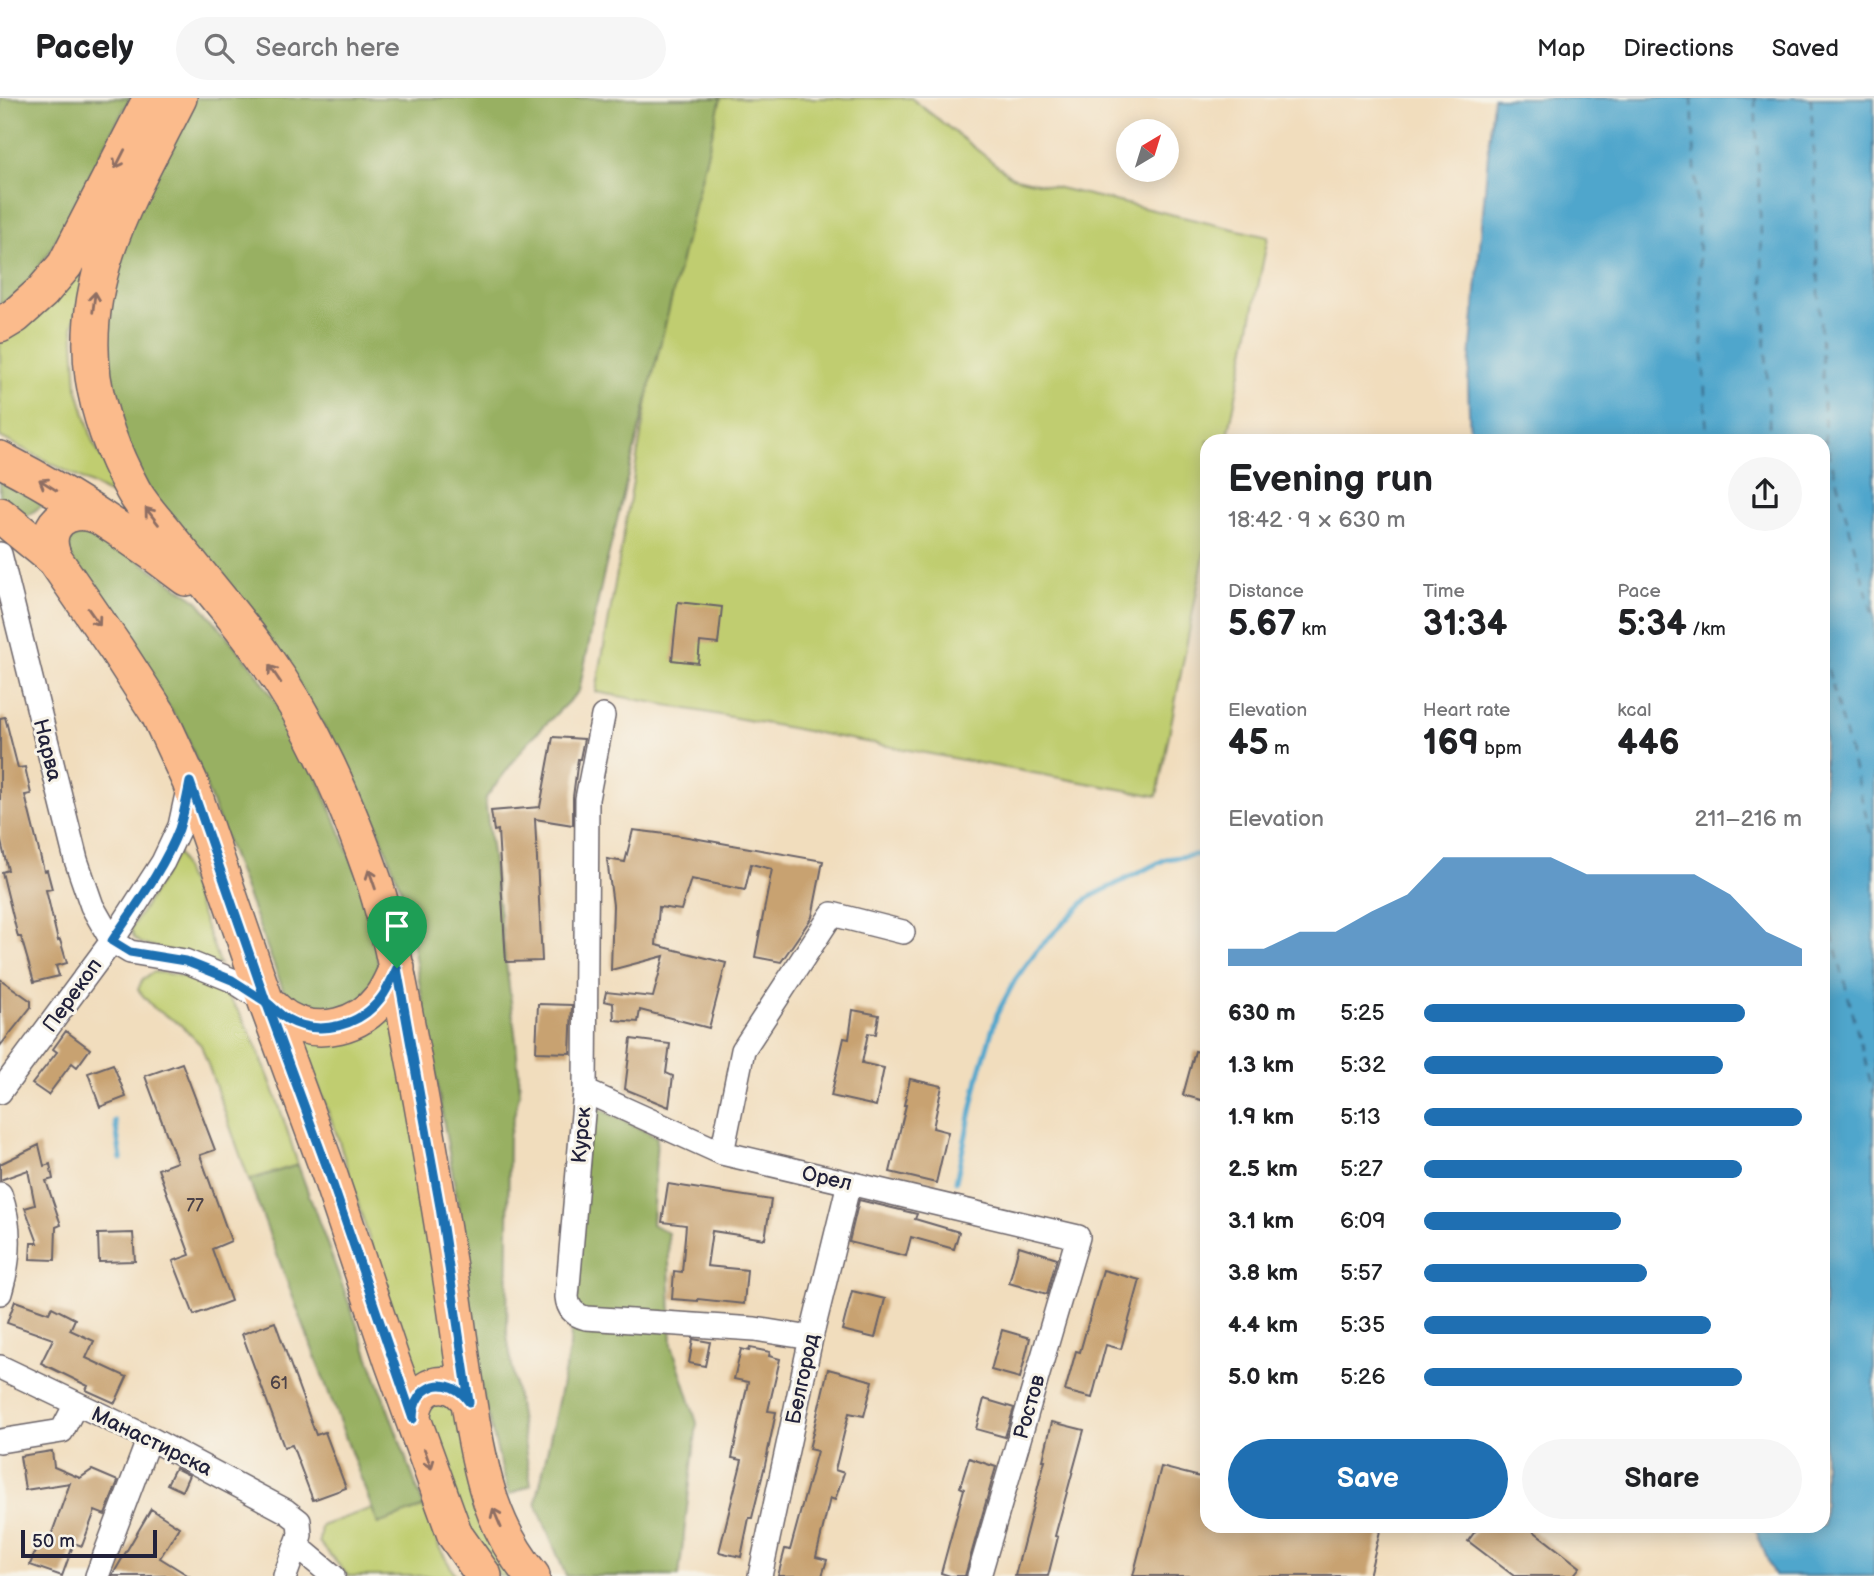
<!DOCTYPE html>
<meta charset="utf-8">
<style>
body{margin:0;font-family:"Balsamiq Sans",sans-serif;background:#f6f6f6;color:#202124;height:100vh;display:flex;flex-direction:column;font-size:26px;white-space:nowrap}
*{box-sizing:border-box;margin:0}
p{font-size:23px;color:#757577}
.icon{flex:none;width:38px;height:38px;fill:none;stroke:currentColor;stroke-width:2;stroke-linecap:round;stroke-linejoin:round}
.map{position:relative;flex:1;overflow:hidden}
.drawer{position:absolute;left:1200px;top:336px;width:630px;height:1099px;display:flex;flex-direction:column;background:#fff;border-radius:21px;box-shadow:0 4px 18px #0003}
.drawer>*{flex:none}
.needle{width:46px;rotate:38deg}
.tools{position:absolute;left:1116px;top:21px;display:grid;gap:14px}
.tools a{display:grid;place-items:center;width:63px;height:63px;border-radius:50%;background:#fff;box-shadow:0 4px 18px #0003;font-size:35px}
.scale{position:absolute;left:21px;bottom:18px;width:136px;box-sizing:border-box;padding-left:7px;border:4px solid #22223b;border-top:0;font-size:19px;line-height:24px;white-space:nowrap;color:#22223b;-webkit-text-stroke:5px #f7f3e8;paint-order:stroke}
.pin{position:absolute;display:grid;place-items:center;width:60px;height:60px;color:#fff;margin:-72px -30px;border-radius:50% 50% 50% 0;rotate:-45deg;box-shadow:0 0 7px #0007}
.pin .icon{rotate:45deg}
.round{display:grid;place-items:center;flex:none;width:74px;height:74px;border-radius:37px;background:#f6f6f6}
.summary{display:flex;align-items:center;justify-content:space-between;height:119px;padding:0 28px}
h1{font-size:38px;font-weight:600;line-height:52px}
.figures{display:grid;grid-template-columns:repeat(3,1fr);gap:10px;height:119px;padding:7px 28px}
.figures div{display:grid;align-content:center}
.figures b{font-size:35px;font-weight:600}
.figures small{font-size:19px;font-weight:400}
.figures p{font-size:19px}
.chart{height:196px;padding:14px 28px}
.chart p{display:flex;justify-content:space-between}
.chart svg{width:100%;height:126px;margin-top:7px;fill:#1f6fb2;opacity:.7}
.action{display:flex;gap:14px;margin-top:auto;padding:14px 28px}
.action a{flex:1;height:80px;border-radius:42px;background:#1f6fb2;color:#fff;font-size:28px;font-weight:600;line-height:80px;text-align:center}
.action a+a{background:#f6f6f6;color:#202124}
ul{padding:0 28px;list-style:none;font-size:23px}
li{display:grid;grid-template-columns:112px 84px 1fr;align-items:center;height:52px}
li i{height:18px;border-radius:9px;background:#1f6fb2}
header{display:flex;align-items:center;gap:42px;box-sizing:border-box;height:98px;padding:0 35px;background:#fff;border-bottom:2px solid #e0e0e0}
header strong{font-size:33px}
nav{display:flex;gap:38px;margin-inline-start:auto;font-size:24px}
.search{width:490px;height:63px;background:#f6f6f6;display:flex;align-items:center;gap:18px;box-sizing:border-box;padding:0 24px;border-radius:38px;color:#757577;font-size:26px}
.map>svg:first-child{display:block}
.green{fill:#c0cd6f;stroke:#717855;stroke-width:2}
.forest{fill:#98b062;stroke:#5d694e;stroke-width:2}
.water{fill:#4fa6cc;stroke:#386484;stroke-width:2}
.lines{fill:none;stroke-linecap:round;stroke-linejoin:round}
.stream{stroke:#4fa6cc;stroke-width:5}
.ferry{stroke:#345775;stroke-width:2;stroke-dasharray:9 7;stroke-linecap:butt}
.building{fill:#c8a271}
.street-casing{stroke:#6a6368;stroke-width:26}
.primary-casing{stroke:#6a6368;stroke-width:38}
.street{stroke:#fff;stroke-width:23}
.primary{stroke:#fbbb8c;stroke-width:35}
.oneway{stroke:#8e6e64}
.route-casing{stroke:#fff;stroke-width:14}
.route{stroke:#1f6fb2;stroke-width:9}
.labels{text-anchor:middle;stroke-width:6;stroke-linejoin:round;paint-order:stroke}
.number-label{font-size:18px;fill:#4c4248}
.street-label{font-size:21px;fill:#22223b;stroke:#f7f3e8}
</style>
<header>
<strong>Pacely</strong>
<div class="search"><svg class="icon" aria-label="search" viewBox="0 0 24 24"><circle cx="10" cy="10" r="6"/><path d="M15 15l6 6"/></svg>Search here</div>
<nav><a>Map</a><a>Directions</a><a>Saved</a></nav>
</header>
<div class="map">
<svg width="1874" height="1478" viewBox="0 0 1874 1478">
<rect width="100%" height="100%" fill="#f7f3e8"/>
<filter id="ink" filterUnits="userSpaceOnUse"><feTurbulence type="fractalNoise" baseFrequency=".0143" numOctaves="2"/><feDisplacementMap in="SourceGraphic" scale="14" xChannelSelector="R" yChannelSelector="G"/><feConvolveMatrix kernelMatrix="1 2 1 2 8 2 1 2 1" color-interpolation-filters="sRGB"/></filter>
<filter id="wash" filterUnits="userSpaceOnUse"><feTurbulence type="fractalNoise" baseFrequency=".00686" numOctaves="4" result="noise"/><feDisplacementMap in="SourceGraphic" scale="28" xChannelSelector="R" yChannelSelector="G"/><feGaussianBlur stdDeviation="1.57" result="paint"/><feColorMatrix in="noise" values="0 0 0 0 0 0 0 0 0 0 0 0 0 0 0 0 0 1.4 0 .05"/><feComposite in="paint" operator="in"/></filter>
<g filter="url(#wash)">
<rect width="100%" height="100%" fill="#f1ddbd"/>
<path class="green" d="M700 0H911L1012 79 1268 139 1227 343H1208L1207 442 1157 698 596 594Z
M92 144 73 228 77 289 93 344 128 405 0 339V243Z
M178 754 220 867 141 845 134 840 131 831Z
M153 874C178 876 210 882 228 900 242 915 249 933 257 951 274 989 286 1028 298 1067L249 1082 201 947 181 927 154 910 138 892 142 882Z
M390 911 519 1478H499L468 1434 381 1180 338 1040 299 937Z
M424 1409 440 1451 456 1478H348L319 1444 321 1428 372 1410 378 1426Z"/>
<path class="forest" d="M0 0H130L49 155 20 194 0 208Z
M192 0H721L603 479 579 593 528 644 485 701 516 943 520 993 509 1039 507 1237 531 1387 509 1397 478 1280 466 1208V1152L405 802 369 707 284 560 156 411 122 344 108 279 107 212 134 110Z
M0 373 47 404 23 421 0 399Z
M90 429 198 503 255 572 306 651 370 806 379 873 358 908 316 914 300 910 286 899 184 631 63 458 71 437Z
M588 1005 657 1039 652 1126 668 1135 672 1247 697 1325 679 1478H566L536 1405 570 1248Z
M298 1067 424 1409 378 1426 249 1082Z"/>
<path class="water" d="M1493 0H1874V1478H1774L1754 1428H1824V343H1470L1468 284Z"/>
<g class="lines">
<path class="stream" d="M115 1023 121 1061
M956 1083 979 976 997 916 1015 882 1038 851 1088 800 1166 761 1208 755"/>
<path class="ferry" d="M1692 0 1707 343
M1755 0 1770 343
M1811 0 1825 339 1874 522
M1824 556 1874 748
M1824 805 1874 997"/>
</g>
<g id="blocks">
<path class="building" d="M678 504 722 509 718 546 700 544 698 565 672 562Z
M5 619 18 670 25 669 31 696 25 697 44 773 47 772 52 791 46 792 58 843 60 842 67 865 56 868 59 878 34 884 21 839H18L2 774 8 772 0 740V620Z
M553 639 584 641 580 661H578L573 699V727L535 721 542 863 506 864 498 732 494 733 491 713 540 709Z
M633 732 682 738 823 763 812 819 781 864 755 859 772 771 751 766 745 792 691 781 681 812 659 809 656 847 726 865 709 930 640 912 638 924 614 922 613 905 604 903 606 894 653 899 664 858 611 872 613 807 607 761 625 764Z
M0 881 31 903V909L0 948Z
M538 906 572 907 570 955 536 954Z
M853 912 879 917 876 936 868 935 862 965 884 970 876 1008 831 998 844 940 849 941Z
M66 933 90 951 77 969 72 965 48 997 32 986 57 954 53 951Z
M631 941 670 946 666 975 673 978 669 1009 625 991Z
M1195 953 1208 956V1004L1183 997Z
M182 965 215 1052 200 1057 231 1143 212 1151 231 1203 194 1217 173 1163 190 1157 158 1071 177 1064 145 978Z
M113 966 126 999 100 1009 88 975Z
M910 981 942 988 933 1030 948 1034 936 1085 890 1074 906 1007H904Z
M39 1047 44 1068 50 1066 53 1081 46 1083 61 1127 56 1129 55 1162 30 1161 31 1145H38L25 1110 35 1107 28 1072 0 1082V1066Z
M668 1086 771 1102 765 1141 712 1133 707 1168 747 1172 744 1206 698 1201V1203L672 1201 674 1173 682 1174 686 1127 662 1124Z
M859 1102 917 1116 915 1121 959 1134 954 1151 911 1139 906 1158 849 1144Z
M133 1135 135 1163 99 1164 98 1136Z
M1019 1148 1057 1160 1047 1196 1009 1185Z
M1103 1172 1140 1182 1121 1251 1106 1247 1092 1300 1065 1293 1076 1253 1080 1254Z
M852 1193 885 1201 875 1240 842 1232Z
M15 1203 49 1215 52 1209 75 1221 70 1232 94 1243 86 1260 127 1279 115 1305 86 1292 88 1288 41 1265 53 1241 7 1225Z
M275 1224 316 1337 325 1334 346 1390 313 1402 292 1347 284 1349 242 1236Z
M1002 1232 1030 1240 1020 1280 991 1272Z
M693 1241 710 1244 705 1268 689 1265Z
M750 1250 770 1254 769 1258 780 1261 768 1313 776 1314 765 1367 752 1420H749L741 1459 719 1454 742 1362 732 1360 748 1284 734 1281 741 1251 749 1253Z
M828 1271 873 1283 864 1318 849 1315 835 1372 844 1375 835 1402 830 1400 816 1459 827 1462 822 1478H778L785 1451 790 1452 817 1353 809 1351Z
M984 1301 1014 1310 1005 1339 976 1331Z
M1052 1324 1084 1332 1055 1438 1058 1439 1048 1478H1015L1045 1362H1043Z
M52 1353 54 1369 80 1380 92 1372 118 1383 105 1417 95 1413 82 1448 74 1445 62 1478 30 1467 39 1443 48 1446 70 1385 25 1392 20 1358Z
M969 1360 996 1369 965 1478H950L941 1475 964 1391 960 1389Z
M1161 1369 1208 1381V1428H1362L1380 1433 1369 1478H1133Z
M175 1370 189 1377 182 1393 167 1386Z
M151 1411 179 1429 160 1460 189 1478H112Z
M1479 1428H1527L1580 1469 1573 1478H1514L1468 1443Z"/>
</g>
</g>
<g filter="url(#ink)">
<use href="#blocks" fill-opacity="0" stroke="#6a6368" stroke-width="2"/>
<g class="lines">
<defs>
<path id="street" d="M0 456 76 762 92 808 112 843 130 854 185 863 205 871 232 882 266 904
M603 618 587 701 585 993 567 1199C568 1210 574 1217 586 1220L755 1231 811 1240
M585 993 722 1055 1078 1139 979 1478
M0 994 112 843 163 764 180 728 189 687
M722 1055 743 952 832 816 903 834
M0 1096C12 1129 10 1162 0 1195
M0 1269 149 1340 286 1413 299 1423 300 1437 285 1478
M0 1343 62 1333 76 1306
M296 1447 333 1478
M97 1478 149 1340
M760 1478 811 1240 849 1085"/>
<path id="primary" d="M179 0C134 90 79 173 93 279 99 318 114 357 133 392 143 410 159 426 172 443 202 480 234 517 262 556 313 626 347 704 375 786 391 836 400 890 410 942 426 1024 439 1106 452 1188 459 1233 464 1278 472 1323 482 1380 493 1431 532 1478
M0 227 15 218 42 194 65 167 151 0
M0 361C66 395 128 435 186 480
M0 417 55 462 117 552 159 617 190 684 266 904 330 1078 392 1263 455 1437 484 1478
M55 462C39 429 67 404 100 419
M266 904C273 909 280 917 287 921 319 939 360 928 381 900 388 891 392 880 397 870
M413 1321C413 1285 450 1274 469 1304"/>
</defs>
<use href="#street" class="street-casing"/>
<use href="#primary" class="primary-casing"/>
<use href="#street" class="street"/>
<use href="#primary" class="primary"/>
</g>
<defs><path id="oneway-shaft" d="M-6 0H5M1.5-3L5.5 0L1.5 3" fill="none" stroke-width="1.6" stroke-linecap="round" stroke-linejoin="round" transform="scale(1.75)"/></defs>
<g class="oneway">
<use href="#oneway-shaft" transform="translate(120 61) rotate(117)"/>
<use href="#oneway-shaft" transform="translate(94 204) rotate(-83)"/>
<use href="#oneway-shaft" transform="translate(48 387) rotate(-148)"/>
<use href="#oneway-shaft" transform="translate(152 418) rotate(-128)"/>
<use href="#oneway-shaft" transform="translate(94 519) rotate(55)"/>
<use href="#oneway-shaft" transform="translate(275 576) rotate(-124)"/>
<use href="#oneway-shaft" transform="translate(372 781) rotate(-109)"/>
<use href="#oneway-shaft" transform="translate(428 1361) rotate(70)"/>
<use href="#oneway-shaft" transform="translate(497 1420) rotate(-113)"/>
</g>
</g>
<g class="lines" filter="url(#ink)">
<defs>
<path id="route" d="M397 870C392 880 388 891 381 900 360 928 319 939 287 921 280 917 273 909 266 904L190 684C187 699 184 716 179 731 163 772 136 807 112 843L130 854 185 863 205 871 232 882 266 904 330 1078 413 1321C413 1285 449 1275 469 1304L440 1109 397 870"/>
</defs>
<use href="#route" class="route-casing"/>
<use href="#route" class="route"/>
</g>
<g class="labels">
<g class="number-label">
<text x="195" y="1113">77</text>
<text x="279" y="1291">61</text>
</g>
<g class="street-label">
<text transform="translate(48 652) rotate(76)" y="7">Нарва</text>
<text transform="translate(72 897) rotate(-54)" y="7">Перекоп</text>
<text transform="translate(581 1037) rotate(-85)" y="7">Курск</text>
<text transform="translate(827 1080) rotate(13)" y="7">Орел</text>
<text transform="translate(802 1281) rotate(-78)" y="7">Белгород</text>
<text transform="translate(1029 1309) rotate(-74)" y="7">Ростов</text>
<text transform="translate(152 1343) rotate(26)" y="7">Манастирска</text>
</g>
</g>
</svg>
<div class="tools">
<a><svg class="needle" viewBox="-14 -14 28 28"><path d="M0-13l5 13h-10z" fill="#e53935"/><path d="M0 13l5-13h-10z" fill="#757577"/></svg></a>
</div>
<div class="scale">50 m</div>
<div class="pin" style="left:397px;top:870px;background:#1e9e55"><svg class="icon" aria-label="arrive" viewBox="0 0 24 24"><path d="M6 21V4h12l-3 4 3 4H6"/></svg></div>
<section class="drawer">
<div class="summary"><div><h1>Evening run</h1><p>18:42 · 9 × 630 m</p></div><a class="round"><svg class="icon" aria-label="share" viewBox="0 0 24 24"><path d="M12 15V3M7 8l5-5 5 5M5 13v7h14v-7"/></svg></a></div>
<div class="figures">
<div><p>Distance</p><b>5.67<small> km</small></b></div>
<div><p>Time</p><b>31:34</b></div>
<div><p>Pace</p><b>5:34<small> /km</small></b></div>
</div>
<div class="figures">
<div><p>Elevation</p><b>45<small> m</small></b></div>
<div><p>Heart rate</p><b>169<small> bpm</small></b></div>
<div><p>kcal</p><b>446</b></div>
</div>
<div class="chart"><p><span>Elevation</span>211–216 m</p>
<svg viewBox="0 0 160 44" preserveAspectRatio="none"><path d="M0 44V38L10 38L20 32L30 32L40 25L50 19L60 6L70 6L80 6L90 6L100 12L110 12L120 12L130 12L140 19L150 32L160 38V44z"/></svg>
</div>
<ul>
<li><b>630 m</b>5:25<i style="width:85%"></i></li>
<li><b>1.3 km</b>5:32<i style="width:79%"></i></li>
<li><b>1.9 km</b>5:13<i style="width:100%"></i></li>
<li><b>2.5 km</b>5:27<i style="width:84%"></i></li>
<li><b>3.1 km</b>6:09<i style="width:52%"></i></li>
<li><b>3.8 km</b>5:57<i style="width:59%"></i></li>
<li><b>4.4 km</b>5:35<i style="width:76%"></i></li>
<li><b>5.0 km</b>5:26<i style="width:84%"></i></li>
</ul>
<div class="action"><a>Save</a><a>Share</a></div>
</section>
</div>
